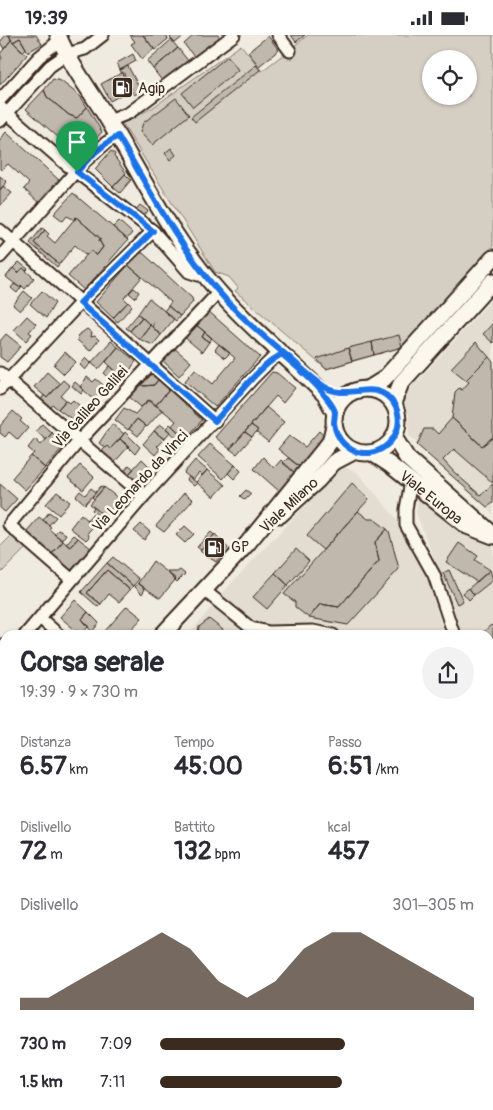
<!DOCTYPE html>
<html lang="it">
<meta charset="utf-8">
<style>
body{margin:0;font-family:Pangolin,sans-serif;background:#f2f2f3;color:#2b2b33;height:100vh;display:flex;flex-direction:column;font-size:19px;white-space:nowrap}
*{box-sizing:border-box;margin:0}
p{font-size:16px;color:#7c7c81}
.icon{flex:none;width:28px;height:28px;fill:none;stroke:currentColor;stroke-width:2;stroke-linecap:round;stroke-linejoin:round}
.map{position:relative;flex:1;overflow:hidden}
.details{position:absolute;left:0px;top:595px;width:494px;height:480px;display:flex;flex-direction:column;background:#fff;border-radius:15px 15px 0 0;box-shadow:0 1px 4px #0004}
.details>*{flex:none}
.fabs{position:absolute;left:422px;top:15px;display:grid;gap:10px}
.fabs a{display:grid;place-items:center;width:55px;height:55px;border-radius:50%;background:#fff;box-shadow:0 1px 4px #0004;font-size:25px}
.pin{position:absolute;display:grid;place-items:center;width:42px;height:42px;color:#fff;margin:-51px -21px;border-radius:50% 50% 50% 0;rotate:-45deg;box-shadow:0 0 5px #0007}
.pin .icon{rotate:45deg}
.round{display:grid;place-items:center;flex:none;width:52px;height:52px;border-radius:26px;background:#f2f2f3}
.head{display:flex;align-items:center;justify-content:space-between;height:85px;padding:0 20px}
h1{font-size:28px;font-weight:700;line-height:38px}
.figures{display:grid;grid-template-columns:repeat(3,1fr);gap:8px;height:85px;padding:5px 20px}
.figures div{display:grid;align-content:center}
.figures b{font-size:25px;font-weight:700}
.figures small{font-size:14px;font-weight:400}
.figures p{font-size:14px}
.chart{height:140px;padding:10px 20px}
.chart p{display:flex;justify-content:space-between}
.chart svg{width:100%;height:90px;margin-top:5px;fill:#3b2a1e;opacity:.7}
ul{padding:0 20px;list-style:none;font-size:16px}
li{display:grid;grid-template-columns:80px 60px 1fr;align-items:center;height:38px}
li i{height:12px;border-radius:6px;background:#3b2a1e}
.status{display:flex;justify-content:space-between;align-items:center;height:35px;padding:0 25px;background:#fff;direction:ltr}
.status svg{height:14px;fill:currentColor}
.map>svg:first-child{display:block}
.built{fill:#e2dcd1}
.green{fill:#d5cec3;stroke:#887c70;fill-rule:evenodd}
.building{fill:#c0b8ad;stroke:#3b2a1e}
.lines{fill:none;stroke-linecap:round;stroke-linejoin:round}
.minor-casing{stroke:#3b2a1e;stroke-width:15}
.secondary-casing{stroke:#3b2a1e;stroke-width:19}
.minor{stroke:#fbf7ec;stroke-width:11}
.secondary{stroke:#fbf7ec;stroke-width:15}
.route-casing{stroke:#fff;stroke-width:10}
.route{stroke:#1a73e8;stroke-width:6}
.labels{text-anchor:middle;stroke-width:5;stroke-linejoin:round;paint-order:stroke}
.poi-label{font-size:15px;fill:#3b2a1e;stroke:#fbf7ec;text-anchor:start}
.street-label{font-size:15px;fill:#3b2a1e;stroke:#fbf7ec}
</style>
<div class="status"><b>19:39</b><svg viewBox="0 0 49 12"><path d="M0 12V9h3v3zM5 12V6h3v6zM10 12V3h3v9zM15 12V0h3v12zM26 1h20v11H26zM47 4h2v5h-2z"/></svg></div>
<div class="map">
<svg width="493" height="1075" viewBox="0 0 493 1075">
<rect width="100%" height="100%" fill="#f0ebe0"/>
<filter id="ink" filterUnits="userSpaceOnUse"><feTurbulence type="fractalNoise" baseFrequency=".02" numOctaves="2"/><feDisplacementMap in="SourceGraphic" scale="10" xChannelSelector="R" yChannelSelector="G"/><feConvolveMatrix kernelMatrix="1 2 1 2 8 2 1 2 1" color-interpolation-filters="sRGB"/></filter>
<g filter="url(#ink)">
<path class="built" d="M493 263V479L417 410 418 408 409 401V380L401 364Z
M342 432 357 437 395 482 428 543 444 600H189L224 556Z
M419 455 493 506V695L489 683V600H462L449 560 416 478Z
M5 807V883L0 888V813Z"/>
<path class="green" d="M308 0H493V211L402 312 326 334 235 256 238 253 229 242 215 237 122 88 152 73 241 10 262 36ZM431 24H469V61H431Z
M13 499 27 512 0 539V512Z
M5 883V953L0 948V888Z
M489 974 493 979V1075H469L456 1070H489Z
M5 1054V1070H178L176 1075H125L121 1071 117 1075H0V1059Z"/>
<path class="building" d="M6 0H9L11 5 4 14 0 7Z
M9 0H36L42 9 28 17 20 3 13 7Z
M130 0H143L154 14 142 24 131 9 135 7Z
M143 0H166L168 4 155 15Z
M173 0H185L175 8 170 3Z
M194 0H218L220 3 195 23 184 9Z
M291 0H305L296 7Z
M268 1 279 15 259 31 248 17Z
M20 3 26 13 23 17 13 7Z
M11 5 27 20 0 50V26L2 23 0 19Z
M171 5 178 13 153 34 147 26Z
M178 13 189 27 163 47 153 34Z
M133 19 136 26 120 35 117 28Z
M228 21 238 35 193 72 182 58Z
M256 30 260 35 195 87 191 82Z
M128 31 141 56 134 60 120 35Z
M123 37 132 54 110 66 101 49Z
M53 44 61 46 81 62 87 72 77 83 69 80 47 62 44 55Z
M44 55 47 62 69 80 77 83 87 72 102 97 80 121 68 109 77 97 70 90 59 103 26 74Z
M176 63 189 80 152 110 140 97 143 88Z
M6 97 60 146 40 169 24 154 29 148 8 129 2 135 0 134V105Z
M171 113 176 120 170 125 165 118Z
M111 116 115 119 114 121 126 138 113 152 95 134Z
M125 139 131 145 120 158 113 152Z
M0 141 7 147 0 155Z
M3 151 12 158 0 171V155Z
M73 158 128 205 84 255 68 241 91 215 96 221 103 212 99 205 101 204 76 182 75 185 67 181 63 186 54 179Z
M140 170 148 176 142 183 134 177Z
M76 182 101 204 99 205 103 212 96 221 91 215 86 220 75 210 59 229 34 208 45 195 49 199 47 201 55 208Z
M119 186 132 198 127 204 113 192Z
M42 193 45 195 34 208 59 229 57 232 30 208Z
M138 218H143L192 263 193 267 180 281 168 271 171 267 128 230Z
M19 227 28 234 26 236 23 233 18 238 13 233Z
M128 230 142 242 124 263 128 267 113 283 96 267Z
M13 233 18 238 23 233 34 243 25 254 21 250 19 252 6 242Z
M14 249 19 252 22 251 17 258 11 253Z
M134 253 139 257 135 263 129 258Z
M24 256 32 263 20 276 13 270Z
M42 256 55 268 46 283 30 269Z
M149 263 174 284 161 300 152 292 154 286 149 289 138 279Z
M128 267 132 271 118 287 113 283Z
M168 271 180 281 176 286 164 276Z
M206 274 260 322 215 372 185 346 195 334 213 349 235 323 194 288Z
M138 279 142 282 130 296 126 293Z
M27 281 36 289 29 297 32 299 26 306 14 295Z
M142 282 150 290 139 304 130 296Z
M194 288 205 297 202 302 209 307 202 317 183 301Z
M493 288V308L483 299Z
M150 290 161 300 153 310 139 304Z
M87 294 92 298 91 302 95 301 99 305 90 316 77 305 79 303 77 301Z
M205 297 212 303 209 307 202 302Z
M6 299 21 311 7 327 0 322V306Z
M399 300 402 312 374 320 372 307Z
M111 306 118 312 99 334 91 328Z
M372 307 374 320 352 326 348 313Z
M476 307 489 322 466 345 451 333Z
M219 309 230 318 225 323 215 315Z
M118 312 136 326 124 344 106 327Z
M173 312 191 327 179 341 162 325Z
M348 313 352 326 326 334 317 324Z
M65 317 76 327 64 339 54 330Z
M489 322 493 327V402L482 411 452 383 455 357 459 353 462 355 469 347 466 345Z
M86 323 91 328 85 335 80 330Z
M110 331 124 344 118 351 104 338Z
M47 337 60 349 47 363 34 352Z
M148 337 158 345 154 350 144 351 139 347Z
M272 337 277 338 295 353 283 368 276 361 230 414 215 402Z
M87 342 93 347 96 344 107 353 96 366 80 352Z
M63 345 70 351 61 361 66 365 58 374 53 370 50 373 41 365 44 360 47 363Z
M158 345 169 355 156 370 150 365 141 372 127 360 139 347 144 351 154 350Z
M75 347 84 355 81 359 72 351Z
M169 355 202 385 186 404 172 391 176 386 156 370Z
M66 365 70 368 73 365 87 377 77 388 58 374Z
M148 365 162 375 147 392 137 384 128 395 115 385 124 373 135 379Z
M266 372 284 387 268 407 256 397 258 395 251 390Z
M13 376 22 384 20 386 28 393 18 405 9 397 5 402 0 398V391Z
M452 383 482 411 493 402V448L454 414 443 425 455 438 480 460 493 449V468L487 472 417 410 424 394H433L438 399Z
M137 384 146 391 138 401 129 394Z
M42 389 52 398 46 405 36 396Z
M112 389 124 399 110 414 107 411 105 413 99 408Z
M160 389 170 397 164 404 154 396Z
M170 389 186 404 182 408 166 393Z
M251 390 258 395 252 402 245 397Z
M154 396 164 404 157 411 160 414 155 420 143 409Z
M319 396 326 403 300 432 278 414 289 401 305 412Z
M125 397 140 412 135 419 120 404Z
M245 397 252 402 237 419 230 414Z
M52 398 63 408V412L45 433 31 421 34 418 28 413 35 404 41 410Z
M120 404 129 411 113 429 100 418 107 411 110 414Z
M210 409 235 430 223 444 198 422Z
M31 421 45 433 25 455 12 443Z
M263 422 274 433 281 425 295 438 279 456 254 434Z
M288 423 300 432 295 438 283 428Z
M142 424 155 437 142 452H139L127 441Z
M195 425 207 435 202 441 199 438 193 445 184 438Z
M80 430 94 442 83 455 68 443Z
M129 430 134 434 127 441 123 438Z
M235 430 241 436 234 444 228 438Z
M207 435 225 450 214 462 196 447Z
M189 442 197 448 194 451 187 445Z
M352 448 369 464 323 515 307 501Z
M0 449 17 464 5 477 0 473Z
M101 451 104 453 94 464 92 462Z
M104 452 119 464 105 482 90 469Z
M91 453 96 457 85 469 76 461 80 456 85 460Z
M246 455 251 459 245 465 240 461Z
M57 457 70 467 59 480 46 469Z
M184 458 193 465 164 497 156 491Z
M94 472 105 482 103 484 92 475Z
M358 476 368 484H374L387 494 375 507 379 526 339 572 320 569 309 583 295 572V567L284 559Z
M49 477 56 482 49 490 43 485Z
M93 478 101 486 96 493 87 485Z
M81 479 94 491 88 497 89 502 86 505 70 493Z
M39 482 51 492 49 494 63 506 52 519 26 497Z
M141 489 150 497 144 505 134 496Z
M185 491 194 499 185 508 176 500Z
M387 494 389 496 399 534 348 590 309 583 320 569 339 572 379 526 375 507Z
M58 495 66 499 62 505 54 499Z
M211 497 214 500 201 515 197 512Z
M215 499 228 513 216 527 200 516Z
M74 500 78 503 70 512 66 509Z
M78 503 92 514 72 537 52 519 63 506 70 512Z
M459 508 478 521 475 525 490 535 477 547 446 527Z
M296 514 309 526 288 550 275 538Z
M113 522 139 544 133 551 107 528Z
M153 526 176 544 160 563 138 548Z
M107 528 133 551 130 555 107 535 87 558 101 569 98 572 81 557Z
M107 535 130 555 119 567 109 559 101 569 87 558Z
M180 535 185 539 177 547 167 537H177Z
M449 535 463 566 457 569 443 538Z
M490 535 493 545 474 560 469 553Z
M275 538 288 550 267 574 253 562Z
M138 548 145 554 142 559 135 552Z
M469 553 474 560 469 565 463 558Z
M75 565 88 577 82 584 89 591 81 600 60 582Z
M127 571 142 583 126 600H109L105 596Z
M88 577 99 588 92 597 82 584Z
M209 584 223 595 218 600H197L199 592Z
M491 590 493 592V618L491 620 489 600H480Z
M423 596 434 598V600H416Z
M5 640V659L0 655V646Z
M0 655 5 659V668L0 674Z
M5 668V682L0 689V674Z
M5 682V712L0 718V689Z
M0 738 5 743V758L0 753Z
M489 757 493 764V769L489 772Z
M489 827 493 832V840L491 842 493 845V870L489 865Z
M5 841V873L0 878V846Z
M489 927 493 932V943L489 947Z
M5 978V1006L0 1002V983Z
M0 1018 5 1022V1035L3 1038 5 1042 0 1048Z
M233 1070H263L258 1075H232L230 1073Z
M361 1070H390L393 1073 366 1075Z
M390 1070H401L404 1074 391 1075 393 1073Z"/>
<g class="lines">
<defs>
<path id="minor" d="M278 0 290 16
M0 65 39 22 60 5
M0 72 67 130 153 196 189 237 198 240 205 239
M0 86 50 31 67 19 85 14 103 0
M109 86 129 78 234 0
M0 195 215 386
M0 222 84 127 107 107 118 101
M0 338 144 461
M0 354 80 268 153 196
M411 446 406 474V490L434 540 454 600
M71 544 9 490 79 406 219 257
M205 556 251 593 269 597 313 596 333 600
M40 583 59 600
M25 600 144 461 253 343 272 324 282 319
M0 610 5 614
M0 628 5 622
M489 729 493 733
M0 799 5 798
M489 907 493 913
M423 1070 428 1075
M188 1075 190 1070"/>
<g id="secondary">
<path d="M58 0C71 32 93 59 110 88 144 145 174 207 219 257 251 294 291 325 325 360L335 378"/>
<circle cx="366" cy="386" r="32"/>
<path d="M368 354 384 344 493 223"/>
<path d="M393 368 401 348 493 246"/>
<path d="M394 402 407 423 488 495"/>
<path id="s1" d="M372 418 389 429 467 491 493 501"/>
<path d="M280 480 318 445 334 427 355 416"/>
<path d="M162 600 247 509 330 407 334 391"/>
<path d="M0 786 5 781"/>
</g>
</defs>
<use href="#minor" class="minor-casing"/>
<use href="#secondary" class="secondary-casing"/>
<use href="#minor" class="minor"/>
<use href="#secondary" class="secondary"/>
</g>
</g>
<g class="lines" filter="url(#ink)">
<defs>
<path id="route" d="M118 101C149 154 178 210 218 256 239 281 265 303 290 323 301 333 313 344 325 352 348 367 376 341 394 369 408 391 389 420 363 418 348 417 336 404 334 388 334 385 335 380 335 377 334 372 328 365 325 361 314 345 296 332 282 319 255 334 236 364 215 386L80 268 153 196 77 137C88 123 102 110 118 101Z"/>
</defs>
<use href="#route" class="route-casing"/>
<use href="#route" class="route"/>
</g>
<defs>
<symbol id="fuel-square" viewBox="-11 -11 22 22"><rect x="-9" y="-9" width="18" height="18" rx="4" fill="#3b2a1e" stroke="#fbf7ec"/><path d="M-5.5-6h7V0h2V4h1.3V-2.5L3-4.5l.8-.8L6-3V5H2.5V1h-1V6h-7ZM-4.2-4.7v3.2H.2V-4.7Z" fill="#fff"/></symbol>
</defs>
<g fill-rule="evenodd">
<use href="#fuel-square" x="110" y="40" width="25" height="25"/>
<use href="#fuel-square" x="202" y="500" width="25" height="25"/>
</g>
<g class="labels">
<g class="poi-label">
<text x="138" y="58">Agip</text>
<text x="231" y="517">GP</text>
</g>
<g class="street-label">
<text transform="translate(90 372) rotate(-48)" y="5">Via Galileo Galilei</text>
<text transform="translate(140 446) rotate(-47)" y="5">Via Leonardo da Vinci</text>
<text dy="5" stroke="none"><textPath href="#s1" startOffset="74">Viale Europa</textPath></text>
<text transform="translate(289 470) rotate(-43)" y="5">Viale Milano</text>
</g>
</g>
</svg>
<div class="fabs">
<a><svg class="icon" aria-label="locate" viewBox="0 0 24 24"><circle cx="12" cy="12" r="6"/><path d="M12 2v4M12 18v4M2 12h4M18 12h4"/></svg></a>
</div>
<div class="pin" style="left:77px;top:137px;background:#1e9e55"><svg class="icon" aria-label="arrive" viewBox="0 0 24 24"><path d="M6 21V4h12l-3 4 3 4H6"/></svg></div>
<section class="details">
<div class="head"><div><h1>Corsa serale</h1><p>19:39 · 9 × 730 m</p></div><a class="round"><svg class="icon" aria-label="share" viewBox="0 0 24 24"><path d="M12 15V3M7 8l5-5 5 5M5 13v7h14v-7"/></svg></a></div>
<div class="figures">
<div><p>Distanza</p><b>6.57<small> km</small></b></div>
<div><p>Tempo</p><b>45:00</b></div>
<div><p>Passo</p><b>6:51<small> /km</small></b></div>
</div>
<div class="figures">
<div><p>Dislivello</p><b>72<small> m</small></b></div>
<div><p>Battito</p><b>132<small> bpm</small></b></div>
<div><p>kcal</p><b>457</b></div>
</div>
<div class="chart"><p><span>Dislivello</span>301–305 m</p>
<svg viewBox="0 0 160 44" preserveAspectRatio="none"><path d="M0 44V38L10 38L20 30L30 22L40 14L50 6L60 14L70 30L80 38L90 30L100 14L110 6L120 6L130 14L140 22L150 30L160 38V44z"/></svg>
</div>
<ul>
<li><b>730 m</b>7:09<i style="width:59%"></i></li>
<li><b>1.5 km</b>7:11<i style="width:58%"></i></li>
</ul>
</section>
</div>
